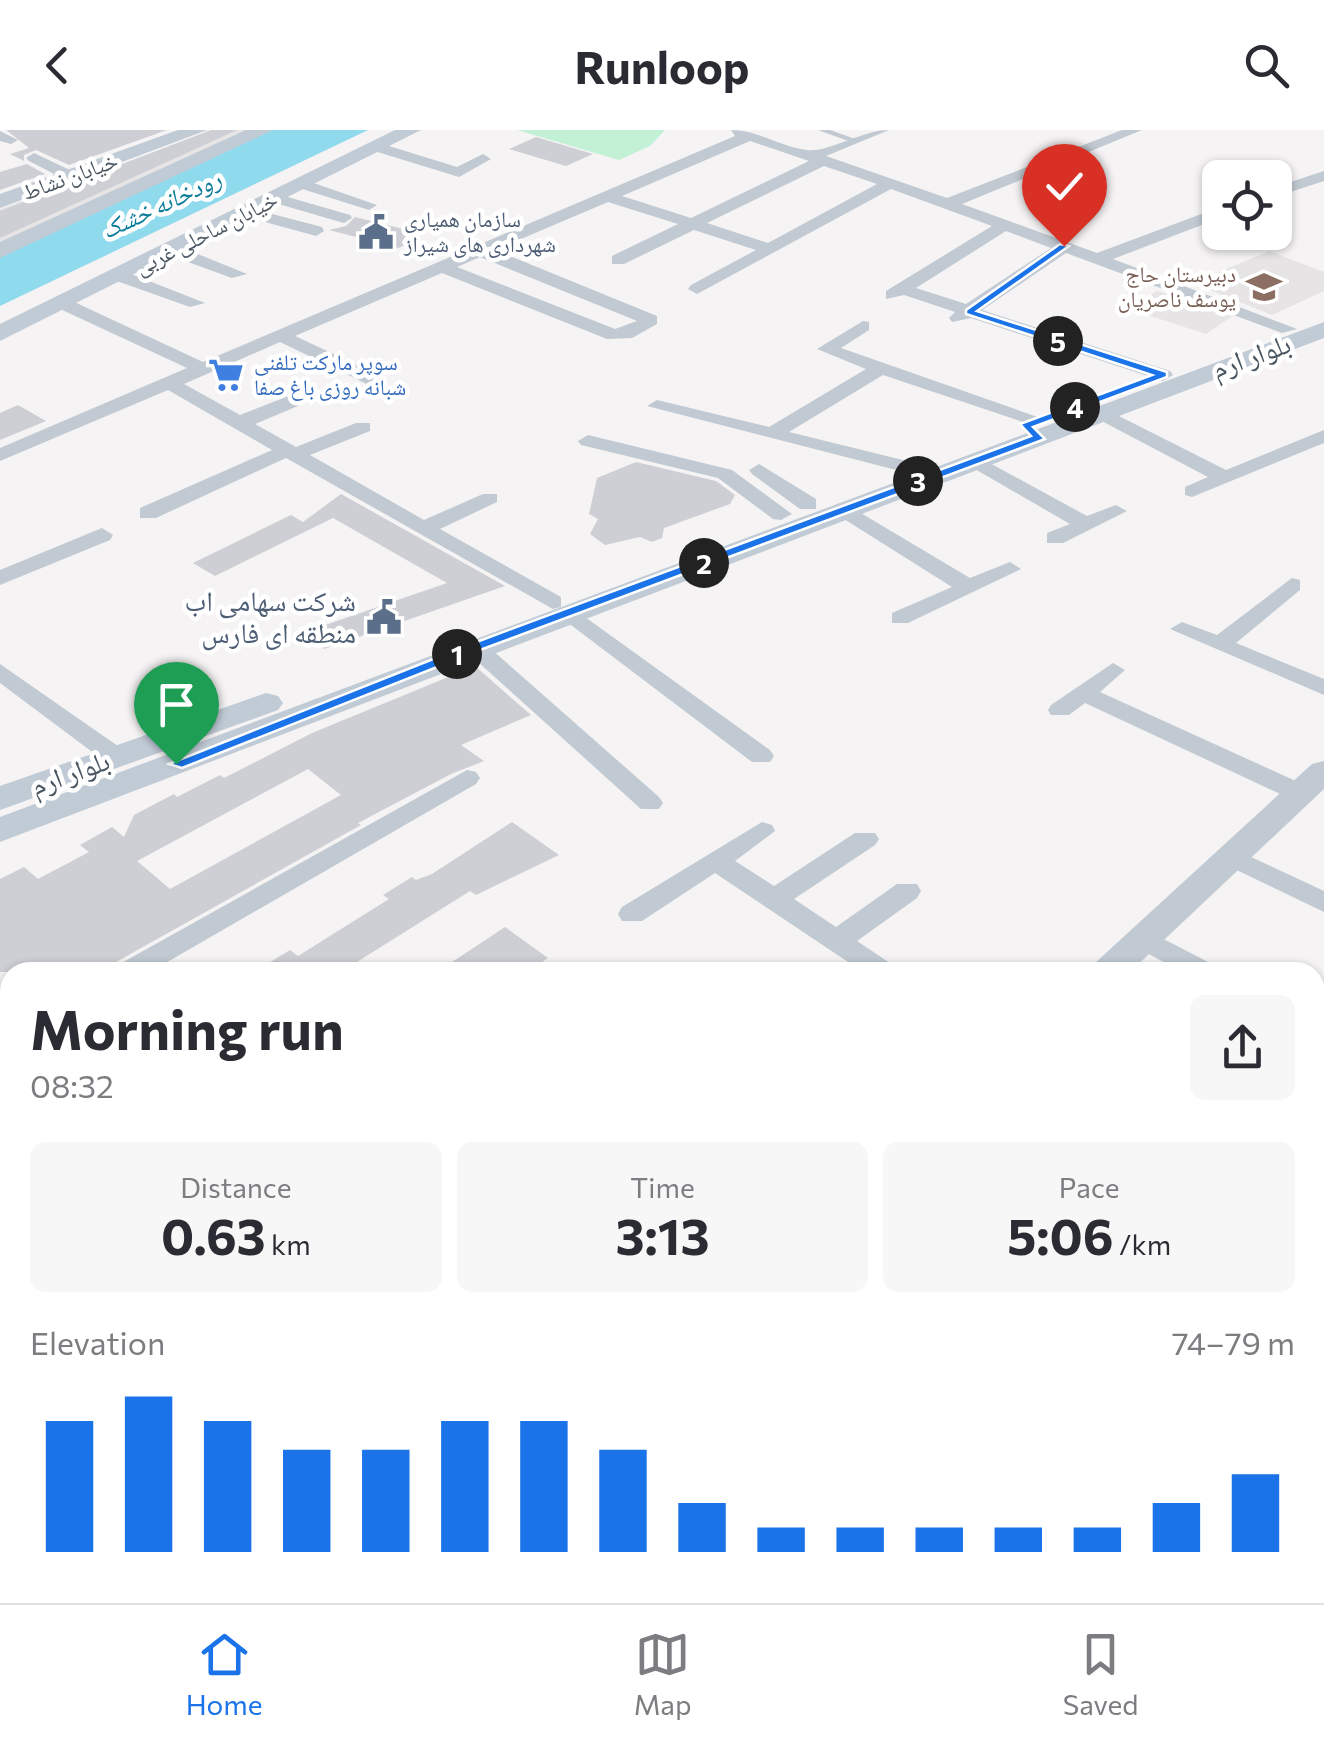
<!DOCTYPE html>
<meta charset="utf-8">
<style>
body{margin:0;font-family:Commissioner,"Noto Naskh Arabic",sans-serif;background:#f7f7f7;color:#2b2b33;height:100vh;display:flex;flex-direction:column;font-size:38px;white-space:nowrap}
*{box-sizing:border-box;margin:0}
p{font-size:32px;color:#7c7c81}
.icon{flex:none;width:55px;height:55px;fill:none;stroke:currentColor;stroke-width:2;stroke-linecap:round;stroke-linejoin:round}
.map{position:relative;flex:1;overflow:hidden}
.side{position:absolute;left:0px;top:832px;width:1325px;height:642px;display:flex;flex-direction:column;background:#fff;border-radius:30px 30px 0 0;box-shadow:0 2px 8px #0004}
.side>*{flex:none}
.fabs{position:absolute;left:1202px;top:30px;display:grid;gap:20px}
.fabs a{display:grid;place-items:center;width:90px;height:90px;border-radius:15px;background:#fff;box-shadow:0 2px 8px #0004;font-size:50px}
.pin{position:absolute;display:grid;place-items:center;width:85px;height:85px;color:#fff;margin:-102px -42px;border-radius:50% 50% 50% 0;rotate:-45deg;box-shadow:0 0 10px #0007}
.pin .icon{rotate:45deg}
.km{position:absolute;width:50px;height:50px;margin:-25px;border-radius:50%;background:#222;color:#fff;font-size:28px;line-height:50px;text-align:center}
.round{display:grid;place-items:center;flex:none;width:105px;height:105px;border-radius:15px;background:#f7f7f7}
.head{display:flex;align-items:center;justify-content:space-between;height:170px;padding:0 30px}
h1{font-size:55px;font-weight:700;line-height:75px}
.stats{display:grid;grid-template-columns:repeat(3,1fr);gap:15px;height:170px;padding:10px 30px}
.stats div{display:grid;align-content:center;border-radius:15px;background:#f7f7f7;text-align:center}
.stats b{font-size:50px;font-weight:700}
.stats small{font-size:28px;font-weight:400}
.stats p{font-size:28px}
.chart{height:280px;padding:20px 30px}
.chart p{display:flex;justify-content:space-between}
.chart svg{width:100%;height:180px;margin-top:10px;stroke:#1a73e8;stroke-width:6}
header{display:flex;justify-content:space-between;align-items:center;height:130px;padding:0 30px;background:#fff;font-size:45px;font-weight:700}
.tab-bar{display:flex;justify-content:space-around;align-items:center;height:140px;border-top:2px solid #e1e1e2;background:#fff;font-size:28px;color:#7c7c81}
.tab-bar a{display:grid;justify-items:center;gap:5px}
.tab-bar .selected{color:#1a73e8}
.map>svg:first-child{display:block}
.education{fill:#e6e4e5}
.green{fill:#c3f1d5}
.water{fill:#90daee}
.building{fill:#cdcfd5;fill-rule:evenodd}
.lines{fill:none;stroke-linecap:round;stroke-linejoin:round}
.service{fill:#c1cad2;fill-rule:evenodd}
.minor{fill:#c1cad2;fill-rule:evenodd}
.tertiary{fill:#c1cad2;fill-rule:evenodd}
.secondary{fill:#c1cbd6;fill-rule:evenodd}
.route{fill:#1a73e8;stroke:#fff;stroke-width:2.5}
.labels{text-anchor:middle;stroke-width:9;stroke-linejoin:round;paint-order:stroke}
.far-street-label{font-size:22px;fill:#4a5661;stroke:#fff}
.far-service-label{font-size:22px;fill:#4e5e75;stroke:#fff;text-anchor:start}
.far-education-label{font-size:22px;fill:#785e54;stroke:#fff;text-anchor:end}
.far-shop-label{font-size:22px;fill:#366cbe;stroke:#fff;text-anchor:start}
.far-water-label{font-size:25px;font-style:italic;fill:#0c7c9b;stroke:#fff}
.street-label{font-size:28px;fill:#4a5661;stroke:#fff}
.service-label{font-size:28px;fill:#4e5e75;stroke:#fff;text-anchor:end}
</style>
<header><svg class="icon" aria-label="back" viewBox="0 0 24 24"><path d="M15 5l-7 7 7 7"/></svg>Runloop<svg class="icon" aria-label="search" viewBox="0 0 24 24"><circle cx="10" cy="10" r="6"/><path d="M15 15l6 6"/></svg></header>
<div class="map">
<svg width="1324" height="1473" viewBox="0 0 1324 1473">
<rect width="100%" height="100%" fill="#f5f3f3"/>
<path class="education" d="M214 0H252L0 115V79Z
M1269 121 1324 142V161L1272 185 1193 153Z
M1157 161 1234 185 1206 204 1129 179Z"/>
<path class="green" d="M517 0H665L650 16 619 30Z
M0 1215 10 1226V1465H224L231 1473H0Z"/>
<path class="water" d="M271 0H368L0 176V126Z"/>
<path class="building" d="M6 0H167L69 35 36 20 24 25V31L10 24 29 18Z
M211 0H237L0 108V81Z
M536 7 593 24 566 36 509 19Z
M27 34 45 44 0 60V42Z
M355 87 423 104 399 118 329 100 346 96Z
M18 275 46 291 0 310V283Z
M636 332 716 351 735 365 730 374 664 398 662 408 652 412 640 407 605 415 590 404 598 389 589 384 597 348Z
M341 364 505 456 324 519 308 501 447 453 333 388 215 446 193 433 291 385 303 392Z
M475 536 531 585 461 615 484 631 451 644 358 693 361 695 116 832 106 842H0V749L24 737 38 749 89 722 80 715 112 697 124 707 134 685 174 664 177 667 220 645 224 648 312 603ZM308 639 341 665 170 759 137 731Z
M512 692 559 725 476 765 470 761 341 842H254L290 820 298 826 389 769 383 765 412 747 416 750 432 744Z
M505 797 548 828 527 842H437Z"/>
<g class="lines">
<path class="service" d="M818 0H830L858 10 851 12Z"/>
<path class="minor" d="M731 0C758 0 780 17 807 20 828 23 862 0 889 0L826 26 947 68 1122 0H1142L962 74 1097 123 1220 77V88L1113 129 1297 199 1282 203 1066 123 982 180 1170 241 1173 245 1163 251 971 188 952 192 949 188 955 182 904 165 886 169V161L992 96 891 59 697 164 688 159 691 155 756 120 694 100 624 134H612V126L678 94 608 72 495 120 657 186V194L632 208 607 209 442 143 295 206 385 248V256H371L280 212 184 254 240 285 296 263H310V271L255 294 296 317 356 293H370V301L310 325 424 390 483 364H497V372L440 399 561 467V477L553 479 286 328 156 388H140V378L272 320 168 260 0 331V318L187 238 58 178V170H70L203 232 735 6ZM750 11 809 31 691 88 622 66ZM824 36 877 54 768 113 707 93ZM1006 101 1051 118 966 174 916 158ZM480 127 637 191 615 199 457 137Z
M0 1 18 10 11 14 0 11Z
M376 12 457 37 483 24 491 29 459 47 371 20 368 17Z
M34 23 76 43 78 46 64 49 29 31 26 28Z
M1324 41V51L1275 67V57Z
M296 51H308L377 75 369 80 296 57Z
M274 63 350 85 352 88 344 93 268 71 266 68Z
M245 77 322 97 324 101 316 106 239 85V79Z
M166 116H178L247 144 232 148 166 124Z
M114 142H126L205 173 190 177 114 150Z
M863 191 869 192V200L841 218 1049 291 1032 295 883 245 789 302 915 333 918 337 908 343 647 276 657 270 769 297 866 239 817 219Z
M1101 277 1226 340 1324 300V313L1192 367 1185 365V357L1208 347 1094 287 1091 283Z
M588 305 732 340 792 384 781 390 773 389 718 348 581 315 578 311Z
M975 325 1087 386 1116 375 1127 381 1063 413H1047V403L1070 394 968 335V327Z
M759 334 816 369V379H800L752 344 749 340Z
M844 373 970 448 1010 432 1021 439 908 493H892V483L952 457 836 384V374Z
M102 398 113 405 110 410 0 455V440Z
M1292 448 1300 450V460L1236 513 1324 549V565L1170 499 1182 492 1217 505Z
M571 477 770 620 774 626 770 632H752L563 489V479Z
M475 510 483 512 659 667 663 673 659 679H641L467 522 463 517Z
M1113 533 1125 540 1100 562 1309 657 1313 663 1309 669H1291L1085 573 1069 585H1051L1048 580 1051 575Z
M0 534 125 621 129 627 125 633H107L0 553Z
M467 640 476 642 480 648 476 654 150 842H113L118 835Z
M762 692 772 695 775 701 735 731 774 756 855 703H875L879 709 875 715 794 769 836 797 897 754H917L921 761 917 768 857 811 893 835 897 842H863L715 743 642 791H622L618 784 622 777Z
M1232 718 1324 761V782L1222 733 1218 727Z
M1144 799 1214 835 1219 842H1182L1134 816 1130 809 1134 802Z
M1315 893 1324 896V920L1315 917Z
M10 899V924L0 927V902Z
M1315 1040 1324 1043V1071L1315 1068Z
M1315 1249 1324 1252V1287L1315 1284Z
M882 1465H926L923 1473H879Z"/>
<path class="tertiary" d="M1324 631V659L1130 842H1090L1095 833 1312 634Z"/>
<path class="secondary" d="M178 0H207L0 78V64Z
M246 0H273L0 128V112Z
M395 0H421L0 211V194Z
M1324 192V208L0 712V687Z
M266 563 278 566 283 573 278 580 0 680V656Z
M0 998 10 1001V1044L0 1041Z
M0 1107 10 1110V1157L0 1154Z
M284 1465H342L345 1473H287Z
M396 1465H454L457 1473H399Z"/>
</g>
<path class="route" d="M1060 114 1069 116 977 181 1167 242V247L1033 297 1045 309 480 520 182 638 169 634 471 514 1031 306 1020 294 1152 245 966 184V180Z"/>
<defs>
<symbol id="civic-bare" viewBox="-9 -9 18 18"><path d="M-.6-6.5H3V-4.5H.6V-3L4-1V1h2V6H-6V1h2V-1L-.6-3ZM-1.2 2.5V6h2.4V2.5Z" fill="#5c6f8a" stroke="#fff" stroke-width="2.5" paint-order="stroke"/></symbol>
<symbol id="school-bare" viewBox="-9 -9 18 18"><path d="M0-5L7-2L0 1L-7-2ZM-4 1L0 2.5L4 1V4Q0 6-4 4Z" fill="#8d6e63" stroke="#fff" stroke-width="2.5" paint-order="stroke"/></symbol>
<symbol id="supermarket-bare" viewBox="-9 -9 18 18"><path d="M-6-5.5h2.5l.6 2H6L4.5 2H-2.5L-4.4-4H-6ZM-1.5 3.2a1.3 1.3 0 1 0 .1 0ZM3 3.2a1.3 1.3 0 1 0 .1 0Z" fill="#3f7fe0" stroke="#fff" stroke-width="2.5" paint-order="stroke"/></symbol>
</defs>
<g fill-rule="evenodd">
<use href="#civic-bare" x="351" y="77" width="50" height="50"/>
<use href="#school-bare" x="1239" y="132" width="50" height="50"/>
<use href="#supermarket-bare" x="201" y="220" width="50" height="50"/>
<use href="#civic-bare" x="359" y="462" width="50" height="50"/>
</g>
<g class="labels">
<g class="far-street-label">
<text transform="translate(70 46) rotate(-20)" y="8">خیابان نشاط</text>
<text transform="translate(206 103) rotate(-27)" y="8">خیابان ساحلی غربی</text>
</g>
<g class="far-service-label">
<text x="404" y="97">سازمان همیاری<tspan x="404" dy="25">شهرداری های شیراز</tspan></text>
</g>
<g class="far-education-label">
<text x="1236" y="152">دبیرستان حاج<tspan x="1236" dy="25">یوسف ناصریان</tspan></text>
</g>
<g class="far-shop-label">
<text x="254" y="240">سوپر مارکت تلفنی<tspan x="254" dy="25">شبانه روزی باغ صفا</tspan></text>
</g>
<g class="far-water-label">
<text transform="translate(161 74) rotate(-25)" y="9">رودخانه خشک</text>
</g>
<g class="street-label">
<text transform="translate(1251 226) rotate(-20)" y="10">بلوار ارم</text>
<text transform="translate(70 643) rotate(-20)" y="10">بلوار ارم</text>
</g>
<g class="service-label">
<text x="356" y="481">شرکت سهامی اب<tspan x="356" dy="32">منطقه ای فارس</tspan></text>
</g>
</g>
</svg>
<div class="fabs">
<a><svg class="icon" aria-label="locate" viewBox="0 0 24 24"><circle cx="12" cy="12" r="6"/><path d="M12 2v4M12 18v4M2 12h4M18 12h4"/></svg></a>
</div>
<div class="pin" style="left:176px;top:634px;background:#1e9e55"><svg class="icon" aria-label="arrive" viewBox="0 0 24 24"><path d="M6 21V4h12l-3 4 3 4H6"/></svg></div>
<div class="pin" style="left:1064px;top:116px;background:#d93025"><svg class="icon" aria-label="check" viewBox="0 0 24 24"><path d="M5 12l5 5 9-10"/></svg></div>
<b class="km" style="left:457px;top:524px">1</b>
<b class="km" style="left:704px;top:433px">2</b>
<b class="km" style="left:918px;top:351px">3</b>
<b class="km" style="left:1075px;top:277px">4</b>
<b class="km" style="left:1058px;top:211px">5</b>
<section class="side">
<div class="head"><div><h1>Morning run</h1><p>08:32</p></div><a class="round"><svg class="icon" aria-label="share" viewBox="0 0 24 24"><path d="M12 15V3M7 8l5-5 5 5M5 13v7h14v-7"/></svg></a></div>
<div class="stats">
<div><p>Distance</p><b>0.63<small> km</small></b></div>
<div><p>Time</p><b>3:13</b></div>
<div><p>Pace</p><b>5:06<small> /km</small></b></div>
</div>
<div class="chart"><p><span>Elevation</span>74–79 m</p>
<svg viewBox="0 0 160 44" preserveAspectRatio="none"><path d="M5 44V12M15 44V6M25 44V12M35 44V19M45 44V19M55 44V12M65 44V12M75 44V19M85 44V32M95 44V38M105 44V38M115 44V38M125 44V38M135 44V38M145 44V32M155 44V25"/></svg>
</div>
</section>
</div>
<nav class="tab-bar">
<a class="selected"><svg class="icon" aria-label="home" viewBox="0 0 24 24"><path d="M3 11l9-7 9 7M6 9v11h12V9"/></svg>Home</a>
<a><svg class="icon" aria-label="map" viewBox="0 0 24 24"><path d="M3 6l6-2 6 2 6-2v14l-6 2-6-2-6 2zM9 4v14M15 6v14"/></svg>Map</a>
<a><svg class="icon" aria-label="saved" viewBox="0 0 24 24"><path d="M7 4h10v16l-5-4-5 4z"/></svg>Saved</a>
</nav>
